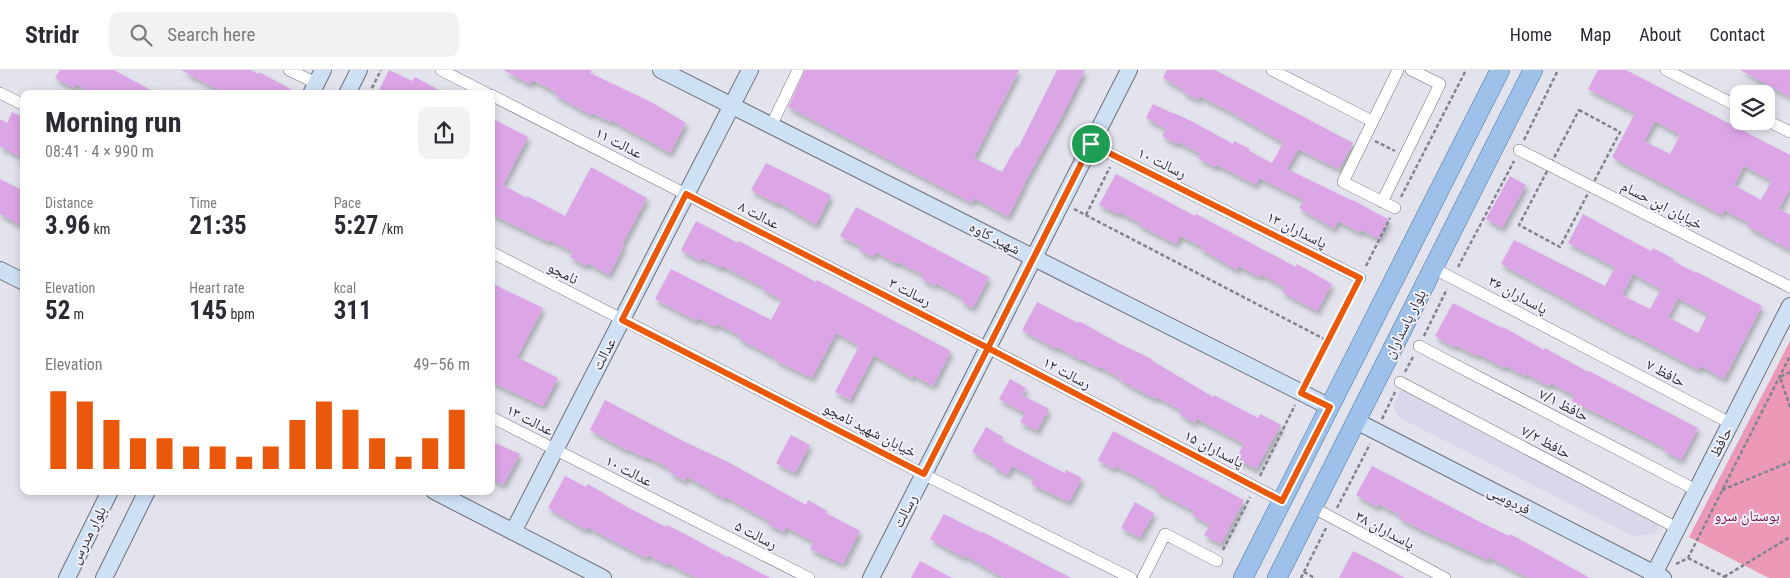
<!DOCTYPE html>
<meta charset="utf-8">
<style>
body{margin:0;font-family:"Roboto Condensed","Noto Naskh Arabic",sans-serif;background:#f2f2f3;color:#2b2b33;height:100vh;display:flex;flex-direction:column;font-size:19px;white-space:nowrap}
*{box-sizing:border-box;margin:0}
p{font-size:16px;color:#7c7c81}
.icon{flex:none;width:28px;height:28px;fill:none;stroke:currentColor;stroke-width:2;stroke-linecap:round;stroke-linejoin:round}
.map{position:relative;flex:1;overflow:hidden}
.side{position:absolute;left:20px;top:20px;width:475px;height:405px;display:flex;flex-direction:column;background:#fff;border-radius:10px;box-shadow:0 2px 8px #0003}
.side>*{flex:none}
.fabs{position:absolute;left:1730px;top:15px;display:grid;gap:10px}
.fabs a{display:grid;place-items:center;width:45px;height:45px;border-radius:10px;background:#fff;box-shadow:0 2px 8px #0003;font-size:25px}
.pin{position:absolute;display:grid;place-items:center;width:42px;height:42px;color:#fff;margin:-21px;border:2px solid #fff;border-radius:50%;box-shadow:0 1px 5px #0007}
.round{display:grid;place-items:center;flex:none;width:52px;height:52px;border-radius:10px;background:#f2f2f3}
.overview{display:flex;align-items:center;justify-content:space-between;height:85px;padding:0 25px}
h1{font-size:28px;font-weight:700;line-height:38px}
.stats{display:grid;grid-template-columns:repeat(3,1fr);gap:8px;height:85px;padding:5px 25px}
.stats div{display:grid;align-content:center}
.stats b{font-size:25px;font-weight:700}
.stats small{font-size:14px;font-weight:400}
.stats p{font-size:14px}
.chart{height:140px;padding:10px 25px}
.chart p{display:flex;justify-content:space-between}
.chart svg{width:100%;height:90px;margin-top:5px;stroke:#ea580c;stroke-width:6}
header{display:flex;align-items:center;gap:30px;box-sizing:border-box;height:70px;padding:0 25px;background:#fff;border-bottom:1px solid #e1e1e2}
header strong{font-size:24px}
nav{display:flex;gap:28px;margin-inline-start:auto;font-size:18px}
.search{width:350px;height:45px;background:#f2f2f3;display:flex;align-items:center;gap:12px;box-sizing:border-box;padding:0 18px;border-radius:10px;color:#7c7c81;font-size:19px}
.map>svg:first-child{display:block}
.built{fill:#d8d8ea}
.green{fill:#ec98b7}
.building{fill:#dca5e6;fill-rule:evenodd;filter:url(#shadow)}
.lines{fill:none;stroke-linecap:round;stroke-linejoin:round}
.street-casing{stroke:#6f6f78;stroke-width:12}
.secondary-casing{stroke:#6f6f78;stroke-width:18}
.primary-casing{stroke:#4c739e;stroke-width:20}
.path{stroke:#83838b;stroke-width:2.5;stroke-dasharray:4 2.5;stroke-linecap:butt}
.street{stroke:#fff;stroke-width:11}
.secondary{stroke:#cee0f4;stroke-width:16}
.primary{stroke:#9dc1e8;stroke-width:19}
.route-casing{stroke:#fff;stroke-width:10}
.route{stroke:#ea580c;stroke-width:6}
.labels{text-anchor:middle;stroke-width:4;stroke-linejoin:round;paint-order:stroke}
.street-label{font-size:15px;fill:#2d2d31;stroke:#f0f0fb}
.park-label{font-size:15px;fill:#730f42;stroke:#f0f0fb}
</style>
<header>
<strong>Stridr</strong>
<div class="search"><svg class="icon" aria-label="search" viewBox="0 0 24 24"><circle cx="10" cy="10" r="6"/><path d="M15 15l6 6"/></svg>Search here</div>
<nav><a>Home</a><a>Map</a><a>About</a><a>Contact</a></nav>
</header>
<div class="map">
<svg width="1790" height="508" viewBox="0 0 1790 508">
<defs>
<filter id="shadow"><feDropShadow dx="2.5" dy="4.5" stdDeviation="2.5" flood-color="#0004"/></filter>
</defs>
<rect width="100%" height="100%" fill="#e3e3ee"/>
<path class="built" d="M1406 320 1661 452 1655 464 1633 466 1398 347 1393 336 1400 321Z"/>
<path class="green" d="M1790 271V508H1769L1689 467Z"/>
<path class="building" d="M60 0H114L158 24H93L76 14 74 18 55 8Z
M181 0H251L258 4 259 2 300 24H226Z
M389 0 412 11 415 7 446 24H377Z
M503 0H592L590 3 651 32 686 53 670 83 611 50 610 52 592 43 591 45 555 25 556 22 533 10 530 14Z
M805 0H1019L974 88 1002 102 1016 77 1018 78 1057 0H1085L1061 48 1024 114H1025L1008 147 974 128 972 133 788 37Z
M1167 0H1215L1353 73 1339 99 1298 79 1287 99 1353 131V130L1389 150 1379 169 1361 160 1360 163 1338 151 1334 159 1299 138 1304 130 1259 108 1256 115 1217 95 1215 97 1198 88 1201 84 1178 72 1177 74 1162 66 1166 59 1146 48 1153 34 1174 44V43L1193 52 1233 74 1234 71 1250 79 1249 81 1272 93 1282 75V72L1222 37V38L1200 26 1198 30 1183 22 1184 20 1163 8Z
M1598 0H1626L1790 85V118L1779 139 1790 145V180L1747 156 1749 153 1724 140 1722 145 1612 87 1635 43 1588 19ZM1655 51 1680 65 1670 84 1644 71ZM1744 96 1770 110 1771 112 1761 130 1734 115Z
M1740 0H1790V27Z
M12 42 24 48V89L0 76V49L7 53Z
M491 48 528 67 503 115 527 128V126L565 146 591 97 647 128 622 175 624 176 609 205 588 193 586 196 570 187 573 182 550 170 549 172 491 144Z
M766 93 831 125 816 155 778 132 777 134 751 120Z
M1116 104 1195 146 1196 144 1296 197 1297 194 1332 214 1317 241 1282 222 1285 218 1261 204 1259 207 1239 196 1237 200 1201 179 1202 177 1180 166 1176 174 1139 155 1140 153 1119 142 1118 144 1099 135Z
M1510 106 1526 115 1502 158 1486 149Z
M0 109 24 121V157L0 144Z
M856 137 989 207 973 238 961 231 963 228 936 213 935 216 921 208 923 205 898 192 897 194 876 182 873 187 859 180 861 177 840 166Z
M1583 144 1630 170 1651 181 1653 178 1674 189 1673 191 1696 203 1697 202 1762 236 1724 309 1701 296 1699 300 1633 265 1632 266 1501 194 1514 170 1605 216 1615 197 1568 173ZM1633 204 1661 219 1650 239 1622 225ZM1678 228 1708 244 1698 263 1668 247Z
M696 151 738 173 739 171 816 212 817 210 951 281 933 316 913 305 912 308 874 285 850 330 835 322 858 278 857 277 858 275 836 263 812 308 775 290 776 288 739 269 740 266 717 254 715 257 698 248 696 251 655 229 671 199 771 250 782 230 762 219 763 217 722 196 721 198 702 188 700 191 681 180Z
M491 213 543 238 517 287 558 308 543 336 491 312Z
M1037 232 1078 253 1079 251 1118 273 1152 289 1151 290 1213 327 1214 325 1258 348 1260 344 1281 355 1256 399 1236 389 1244 374 1197 349 1195 353 1179 344 1181 340 1157 327 1156 329 1136 319 1120 310 1122 309 1100 297 1099 298 1082 289 1081 290 1057 277 1056 279 1022 260Z
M1453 233 1502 258 1503 257 1544 280 1545 278 1588 302 1589 301 1698 358 1681 390 1664 381 1665 378 1638 364 1572 331 1575 326 1551 313 1549 316 1526 304 1525 306 1506 296 1505 298 1478 284 1477 286 1455 275 1454 277 1435 266Z
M1010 309 1026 318 1022 325 1049 339 1037 361 1020 352 1025 343 999 329Z
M605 330 685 372 726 391 806 435 808 430 827 441 826 443 860 461 843 494 810 479 814 472 786 457 784 462 768 454 769 451 726 427 725 429 710 421 711 420 687 407 685 411 669 402 671 399 647 387 646 388 627 379 626 380 590 360Z
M986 357 1003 367 1001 370 1043 392 1065 403 1066 400 1082 408 1069 432 1031 414 1034 408 1012 396 1008 405 993 397 994 394 972 382Z
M1113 361 1244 430 1221 474 1204 465 1210 455 1192 445 1194 441 1155 421 1157 418 1116 396 1114 399 1098 390Z
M791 365 810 375 795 403 776 393Z
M491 371 520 384 503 415 491 409Z
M1372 396 1484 454 1509 466 1510 464 1590 508H1528L1489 487 1488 490 1420 459 1399 448 1400 445 1379 434 1377 437 1356 425Z
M565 406 586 417 588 414 627 437 666 457 667 455 687 465 727 487 728 486 770 508H696L668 493 667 495 648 485 646 488 587 457 586 460 548 438Z
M1135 432 1154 443 1140 468 1121 458Z
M944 444 982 463 983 462 1071 508H1004L966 486 965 488 930 469Z
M1353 481 1379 494 1405 508H1339Z
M920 491 952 508H911Z"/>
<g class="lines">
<defs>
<path id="street" d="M289 0 316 13
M441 0 488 24
M1272 0 1372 51
M1666 0 1739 37
M0 23 24 35
M491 25 988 278 1282 431
M1766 50 1790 62
M771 56 798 0
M1091 74 1360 208
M1519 80 1790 217
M1382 132 1440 14 1411 0
M1395 138 1343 112 1398 0
M491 182 923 404 1131 508
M1433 198 1730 353
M1419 276 1696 420
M1400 312 1677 458
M491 347 809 508
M1312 437 1445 508
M1143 508 1165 464 1217 491"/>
<path id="secondary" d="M661 0 1330 337
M311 24 323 0
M347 24 359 0
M0 200 24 212
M1356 351 1663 508
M434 421 603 508
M513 462 750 0
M67 508 110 421
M104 508 147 421
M871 508 1129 0
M1652 508 1790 236"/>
<path id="primary" d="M1243 508 1500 0
M1277 508 1533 0"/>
</defs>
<use href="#street" class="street-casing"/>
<use href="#secondary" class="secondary-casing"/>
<use href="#primary" class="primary-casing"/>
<path class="path" d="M369 24 381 0
M1579 40 1620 62 1560 177 1519 155Z
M1524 70 1558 0
M1375 71 1395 81
M1401 127 1466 0
M1074 139 1328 271
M1086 145 1110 97
M1366 196 1390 148
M1458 197 1514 91
M1424 266 1447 219
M1405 302 1413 287
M1790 302 1780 307 1790 337
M1308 310 1354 219
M1382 349 1395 322
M1260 406 1295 335
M1722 420 1790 392
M1337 438 1370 374
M1223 480 1250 427
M1688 488 1727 508
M1676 494 1688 488 1790 286
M1304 502 1315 508
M1724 507 1790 467
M1301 508 1326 458"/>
<use href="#street" class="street"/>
<use href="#secondary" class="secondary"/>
<use href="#primary" class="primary"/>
</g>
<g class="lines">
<defs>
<path id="route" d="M1091 74 988 278 686 124 622 250 924 404 988 278 1282 431 1330 337 1301 323 1360 208 1091 74"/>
</defs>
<use href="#route" class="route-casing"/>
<use href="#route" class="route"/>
</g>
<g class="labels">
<g class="street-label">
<text transform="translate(619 73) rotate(27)" y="5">عدالت ۱۱</text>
<text transform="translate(1162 93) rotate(26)" y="5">رسالت ۱۰</text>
<text transform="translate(1662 135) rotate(27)" y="5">خیابان ابن حسام</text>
<text transform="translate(759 145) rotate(27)" y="5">عدالت ۸</text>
<text transform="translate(1297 160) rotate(26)" y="5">پاسداران ۱۳</text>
<text transform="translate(995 168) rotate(27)" y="5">شهید کاوه</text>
<text transform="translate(563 203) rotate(27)" y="5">نامجو</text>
<text transform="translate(910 222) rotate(27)" y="5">رسالت ۳</text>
<text transform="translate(1518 225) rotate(28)" y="5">پاسداران ۳۶</text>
<text transform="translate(1405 254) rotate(-63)" y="5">بلوار پاسداران</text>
<text transform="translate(604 284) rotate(-63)" y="5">عدالت</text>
<text transform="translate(1067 303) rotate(28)" y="5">رسالت ۱۲</text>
<text transform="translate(1666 303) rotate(28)" y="5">حافظ ۷</text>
<text transform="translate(1564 335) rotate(27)" y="5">حافظ ۷/۱</text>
<text transform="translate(530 350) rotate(27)" y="5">عدالت ۱۳</text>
<text transform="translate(870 360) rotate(27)" y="5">خیابان شهید نامجو</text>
<text transform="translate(1546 372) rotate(28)" y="5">حافظ ۷/۲</text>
<text transform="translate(1721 372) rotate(-63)" y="5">حافظ</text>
<text transform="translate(1214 379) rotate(27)" y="5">پاسداران ۱۵</text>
<text transform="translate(629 401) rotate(27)" y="5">عدالت ۱۰</text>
<text transform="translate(1509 430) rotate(27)" y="5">فردوسی</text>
<text transform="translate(905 441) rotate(-63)" y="5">رسالت</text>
<text transform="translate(1385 460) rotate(28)" y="5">پاسداران ۳۸</text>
<text transform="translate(88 465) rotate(-63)" y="5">بلوار مدرس</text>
<text transform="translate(756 465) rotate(27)" y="5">رسالت ۵</text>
</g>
<g class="park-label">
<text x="1747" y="451">بوستان سرو</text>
</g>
</g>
</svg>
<div class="fabs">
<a><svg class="icon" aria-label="layers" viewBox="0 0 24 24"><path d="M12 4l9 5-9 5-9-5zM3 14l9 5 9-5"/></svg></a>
</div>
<div class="pin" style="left:1091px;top:74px;background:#1e9e55"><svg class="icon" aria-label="arrive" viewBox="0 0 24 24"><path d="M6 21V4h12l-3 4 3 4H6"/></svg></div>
<section class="side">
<div class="overview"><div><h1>Morning run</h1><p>08:41 · 4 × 990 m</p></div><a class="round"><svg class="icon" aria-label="share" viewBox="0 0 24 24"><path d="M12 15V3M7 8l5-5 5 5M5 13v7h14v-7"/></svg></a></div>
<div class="stats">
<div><p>Distance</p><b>3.96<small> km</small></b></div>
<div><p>Time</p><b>21:35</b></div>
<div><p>Pace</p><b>5:27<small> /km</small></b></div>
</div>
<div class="stats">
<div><p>Elevation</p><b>52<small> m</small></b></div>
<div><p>Heart rate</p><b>145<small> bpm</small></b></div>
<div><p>kcal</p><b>311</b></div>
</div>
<div class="chart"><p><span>Elevation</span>49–56 m</p>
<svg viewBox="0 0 160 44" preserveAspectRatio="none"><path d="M5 44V6M15 44V11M25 44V20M35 44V29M45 44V29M55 44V33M65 44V33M75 44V38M85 44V33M95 44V20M105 44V11M115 44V15M125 44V29M135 44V38M145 44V29M155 44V15"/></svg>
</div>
</section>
</div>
